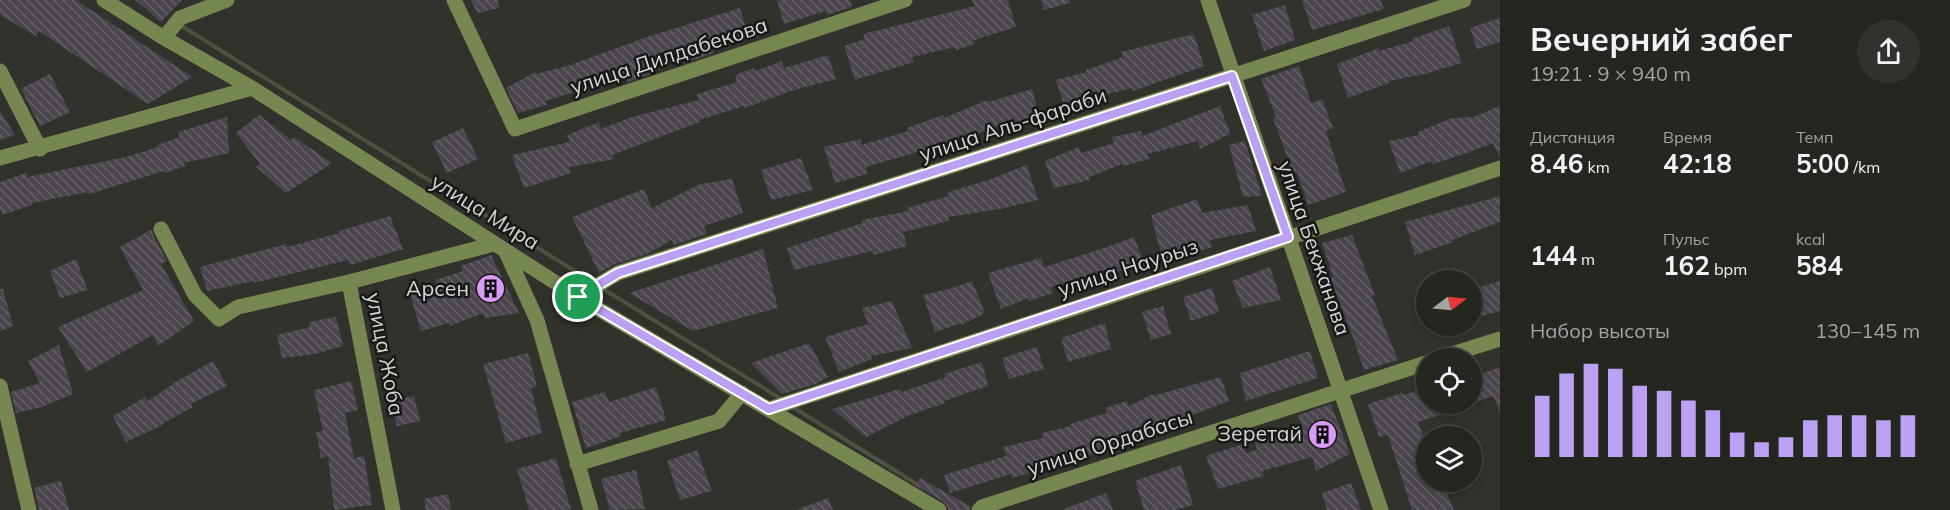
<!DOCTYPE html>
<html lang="ru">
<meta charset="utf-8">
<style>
body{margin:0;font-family:Mulish,sans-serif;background:#30322d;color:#f1f3f6;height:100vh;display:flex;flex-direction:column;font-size:22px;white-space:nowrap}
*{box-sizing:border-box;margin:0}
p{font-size:20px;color:#a3a5a5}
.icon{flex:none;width:33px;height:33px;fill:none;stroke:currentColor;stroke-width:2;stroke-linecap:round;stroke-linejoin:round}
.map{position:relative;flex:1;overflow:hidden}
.panel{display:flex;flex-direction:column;background:#242620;width:450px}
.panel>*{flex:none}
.needle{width:39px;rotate:74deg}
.buttons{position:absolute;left:1416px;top:270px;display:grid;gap:12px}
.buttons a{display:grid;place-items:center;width:66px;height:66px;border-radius:50%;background:#242620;box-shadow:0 3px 9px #0003,0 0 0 2px #41433e;font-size:30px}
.pin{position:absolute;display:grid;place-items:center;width:51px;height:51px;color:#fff;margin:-26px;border:3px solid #fff;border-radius:50%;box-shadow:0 2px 6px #0007}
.round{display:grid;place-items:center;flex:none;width:63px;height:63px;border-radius:32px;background:#30322d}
.summary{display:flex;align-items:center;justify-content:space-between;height:102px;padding:0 30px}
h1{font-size:33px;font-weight:700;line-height:45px}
.stats{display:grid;grid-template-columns:repeat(3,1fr);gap:9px;height:102px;padding:6px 30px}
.stats div{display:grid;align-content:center}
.stats b{font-size:26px;font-weight:700}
.stats small{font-size:16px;font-weight:400}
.stats p{font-size:16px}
.chart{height:168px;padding:12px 30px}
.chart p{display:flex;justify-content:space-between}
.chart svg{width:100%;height:108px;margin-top:6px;stroke:#bca0f2;stroke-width:6}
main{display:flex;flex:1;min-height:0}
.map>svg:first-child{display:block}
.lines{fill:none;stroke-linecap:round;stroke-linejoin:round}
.stream{stroke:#4c5240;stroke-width:4}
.building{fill:url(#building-back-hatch)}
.minor{stroke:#768751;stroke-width:15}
.route-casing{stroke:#fff;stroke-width:12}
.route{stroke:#bca0f2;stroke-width:8}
.labels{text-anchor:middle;stroke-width:5;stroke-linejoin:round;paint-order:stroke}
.street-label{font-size:21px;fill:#d5d7d2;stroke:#181916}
.poi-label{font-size:21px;fill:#d5d7d2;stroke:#181916;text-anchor:end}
</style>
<main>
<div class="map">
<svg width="1500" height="510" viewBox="0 0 1500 510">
<defs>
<pattern id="building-back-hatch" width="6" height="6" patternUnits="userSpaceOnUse" patternTransform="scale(1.5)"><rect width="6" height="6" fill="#4b464d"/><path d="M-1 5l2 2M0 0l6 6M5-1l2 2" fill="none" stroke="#646066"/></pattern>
</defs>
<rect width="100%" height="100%" fill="#30322b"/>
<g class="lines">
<path class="stream" d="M180 25 594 283
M600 287 783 400
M791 406 920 486"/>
</g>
<path class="building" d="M0 0H76L192 77 148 104 39 31 36 36 0 15Z
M135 0H182L161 22Z
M471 0H498L499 8 477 13Z
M777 0H850L852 7 827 15 826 11 784 24Z
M972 0H1008L1016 27 974 40 975 44 956 50 955 47 912 57 914 62 855 80 844 46 865 39 863 34 975 6Z
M1041 0H1070V3L1044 10Z
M1302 0H1381L1384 9 1312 30Z
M1285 5 1295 40 1264 51 1252 15Z
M740 8 749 38 712 49 714 53 688 62 687 57 652 70 654 73 627 82 626 78 585 91 584 89 545 101 547 105 518 113 506 88 535 72 536 74 570 65 647 37Z
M1500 18V42L1477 49 1470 28Z
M1449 26 1462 63 1425 74 1389 81V83L1348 98 1337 64 1379 48V51L1413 41 1412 39Z
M1194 34 1204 66 1133 91 1132 88 1089 99 1091 103 1065 109 1056 80 1086 72V70L1123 57 1121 52Z
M828 55 836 79 791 91 745 108 744 106 699 120 700 122 612 155 614 159 569 167 571 173 524 188 512 155 570 142 567 135 599 122 601 129 632 117 699 100 697 94 737 82 735 75 754 68 755 71 782 61 784 68Z
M1299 66 1311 103 1322 99 1333 128 1326 131 1346 192 1308 205 1297 172 1293 173 1284 148 1273 118 1276 117 1261 79Z
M50 74 70 112 40 126 21 89Z
M1032 89 1040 117 1003 125 952 142 866 167 867 174 835 183 824 147 860 139 862 145 908 131 907 128 943 115 944 118 987 100 988 102Z
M1220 106 1230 134 1200 149 1198 141 1147 154 1149 159 1123 166 1122 164 1089 177 1090 180 1054 188 1045 161 1079 147 1081 153 1114 143 1112 137 1141 131 1142 136Z
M1500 106V158L1493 143 1467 153 1433 164 1432 161 1400 173 1389 141 1419 135 1418 132 1452 118 1473 117Z
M0 111 15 135 0 140Z
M259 115 291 140 294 137 332 163 286 193 256 167 260 164 236 133Z
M227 117 229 153 184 163 185 166 165 173 164 171 89 194 88 192 32 203V205L2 215 0 208V182L26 173 27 177 126 157 158 147 157 145 180 137 178 132Z
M463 128 478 159 447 173 432 142Z
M1245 141 1262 196 1243 197 1229 145Z
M801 158 813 190 771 200 761 170Z
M1027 165 1038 200 1000 209 948 217 949 221 903 232 907 246 874 255 873 251 794 270 787 248 863 223 862 220 908 211 907 208 949 196 948 192 988 180Z
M732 179 743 213 704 226 707 234 673 245 672 240 647 254 615 264 599 273 572 217 644 189 652 208 700 184Z
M1500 196V222L1452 240 1453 242 1415 255 1405 222Z
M1197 199 1202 213 1248 205 1256 231 1210 240 1212 247 1163 262 1151 215Z
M390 216 403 249 350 265 348 260 254 283V281L207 291 200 267 286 244 287 247 340 233 339 231Z
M151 230 167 261 161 264 194 321 158 346 153 335 87 372 58 327 143 290 120 247Z
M1352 235 1375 295 1372 296 1398 360 1364 370 1353 337 1330 278 1333 277 1322 243Z
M1134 237 1144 263 1106 276 1105 271 1051 287 1053 293 1029 301 1028 298 1001 309 988 273 1041 258 1044 267 1098 250Z
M763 249 778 308 693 331 629 293Z
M491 255 519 313 485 318 483 313 450 326 449 323 421 331 409 291 437 284 435 280 463 271 461 266Z
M76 259 88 290 60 298 50 271Z
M1270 267 1281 300 1243 308 1232 281Z
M972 281 985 313 961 325V323L935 332 923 295 949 289Z
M1500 281V311L1482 316 1474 289Z
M1212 288 1219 312 1191 321 1183 297Z
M0 289H3L13 326 0 331Z
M892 301 912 348 871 356 872 359 839 372 825 337 868 324 862 308Z
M1163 306 1171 334 1151 340 1142 312Z
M336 317 343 346 315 354 282 358 277 335 310 327 309 322Z
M1105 323 1111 349 1068 362 1061 338Z
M809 343 828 377 815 384 782 394 751 363Z
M59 345 73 394 42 407 16 413 11 392 40 383 28 361Z
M1037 347 1044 369 1009 379 1002 358Z
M1310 351 1318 378 1246 401 1240 373Z
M528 353 537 386 531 388 542 433 506 443 483 364Z
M213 361 227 386 191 404 193 407 162 424 163 425 126 442 113 416 145 397 148 401 177 381Z
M982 362 988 386 944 401 945 403 910 415 866 437 832 409 900 389 902 392 946 377 944 374Z
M1500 367V412L1493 396 1472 403V374L1479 371 1480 374Z
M1221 377 1229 401 1198 413 1162 424 1163 426 1137 432 1138 436 1079 459 1012 478 1011 474 950 493 944 475 1006 456 1003 447 1043 438 1042 433 1071 426 1070 424 1107 413 1105 408 1127 401 1129 406 1153 394V396Z
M351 381 358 410 345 413 354 458 364 456 372 505 334 510 328 456 321 458 316 432 323 431 314 390Z
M656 387 666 420 620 433 621 436 586 448 572 402 605 392 609 402Z
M1426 388V404H1470V405L1418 422 1426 443V482H1442L1454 510H1412L1388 435 1379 437 1368 404 1402 393 1403 395Z
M414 396 420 421 397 426 391 401Z
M1331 404 1350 454 1316 471 1312 457 1262 471 1264 476 1218 489 1206 456 1243 444 1246 453 1257 450 1255 442 1302 427 1298 415Z
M697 450 712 491 680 500 667 461Z
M556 458 571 510H529L517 469Z
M1181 465 1193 505 1175 510H1144L1135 481Z
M636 470 645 509 610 510 601 479Z
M920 478 970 506V510H949L944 502 915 485Z
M61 481 69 510H39L34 488Z
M1351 483 1361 510H1327L1322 493Z
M1106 493 1113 510H1064V509Z
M448 494 451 510H426L424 499Z
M828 498 833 510H798V509Z"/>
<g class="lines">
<path class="minor" d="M104 0 164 38 252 88 578 297 939 510
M454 0 515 129 905 0
M1208 0 1381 510
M164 38 180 18 227 0
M0 71 40 149
M0 158 252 88
M161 229 195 295 219 319 238 307 349 282
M505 250 537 320 591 510
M578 297 618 273 1232 76 1464 0
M1440 358 1500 339
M0 386 29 510
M769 409 1500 168
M577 464 719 421 742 393
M393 510 349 282 494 244
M979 510 982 507 1426 363"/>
</g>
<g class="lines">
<defs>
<path id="route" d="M1232 76 1288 237 769 409 578 297 618 273Z"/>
</defs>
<use href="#route" class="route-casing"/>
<use href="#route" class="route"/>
</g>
<defs>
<symbol id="building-disc" viewBox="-11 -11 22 22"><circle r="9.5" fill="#da9af7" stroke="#181916"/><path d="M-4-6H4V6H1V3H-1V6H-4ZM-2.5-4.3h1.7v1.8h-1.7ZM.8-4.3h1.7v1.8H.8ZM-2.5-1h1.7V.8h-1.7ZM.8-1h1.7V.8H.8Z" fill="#111"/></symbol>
</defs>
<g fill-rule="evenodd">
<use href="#building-disc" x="474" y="272" width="33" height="33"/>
<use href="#building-disc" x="1306" y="418" width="33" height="33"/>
</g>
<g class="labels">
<g class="street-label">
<text transform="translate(669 56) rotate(-18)" y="7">улица Дилдабекова</text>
<text transform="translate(1013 125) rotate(-18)" y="7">улица Аль-фараби</text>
<text transform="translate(485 212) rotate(32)" y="7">улица Мира</text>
<text transform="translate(1314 248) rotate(71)" y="7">улица Бекжанова</text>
<text transform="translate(1128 268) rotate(-18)" y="7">улица Наурыз</text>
<text transform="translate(385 354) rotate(79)" y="7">улица Жоба</text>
<text transform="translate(1110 443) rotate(-18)" y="7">улица Ордабасы</text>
</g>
<g class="poi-label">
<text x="469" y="296">Арсен</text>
<text x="1302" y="441">Зеретай</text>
</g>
</g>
</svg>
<div class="buttons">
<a><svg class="needle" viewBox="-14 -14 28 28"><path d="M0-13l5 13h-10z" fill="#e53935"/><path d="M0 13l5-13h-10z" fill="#a3a5a5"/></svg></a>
<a><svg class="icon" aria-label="locate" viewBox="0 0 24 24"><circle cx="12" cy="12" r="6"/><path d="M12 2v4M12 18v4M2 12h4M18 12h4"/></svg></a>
<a><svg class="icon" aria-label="layers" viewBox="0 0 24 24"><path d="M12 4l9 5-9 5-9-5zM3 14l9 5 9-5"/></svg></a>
</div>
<div class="pin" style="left:578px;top:297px;background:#1e9e55"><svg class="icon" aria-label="arrive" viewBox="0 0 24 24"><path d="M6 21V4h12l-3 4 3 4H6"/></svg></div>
</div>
<section class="panel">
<div class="summary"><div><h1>Вечерний забег</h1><p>19:21 · 9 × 940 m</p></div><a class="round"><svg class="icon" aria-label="share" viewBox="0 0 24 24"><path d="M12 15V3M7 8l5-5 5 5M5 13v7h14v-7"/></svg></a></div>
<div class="stats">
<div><p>Дистанция</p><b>8.46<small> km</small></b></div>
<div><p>Время</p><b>42:18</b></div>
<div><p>Темп</p><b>5:00<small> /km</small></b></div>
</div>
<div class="stats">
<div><b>144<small> m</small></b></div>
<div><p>Пульс</p><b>162<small> bpm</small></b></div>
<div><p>kcal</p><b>584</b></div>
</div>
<div class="chart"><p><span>Набор высоты</span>130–145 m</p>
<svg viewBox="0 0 160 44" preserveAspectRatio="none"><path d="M5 44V19M15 44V10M25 44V6M35 44V8M45 44V15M55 44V17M65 44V21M75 44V25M85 44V34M95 44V38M105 44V36M115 44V29M125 44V27M135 44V27M145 44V29M155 44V27"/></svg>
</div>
</section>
</main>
